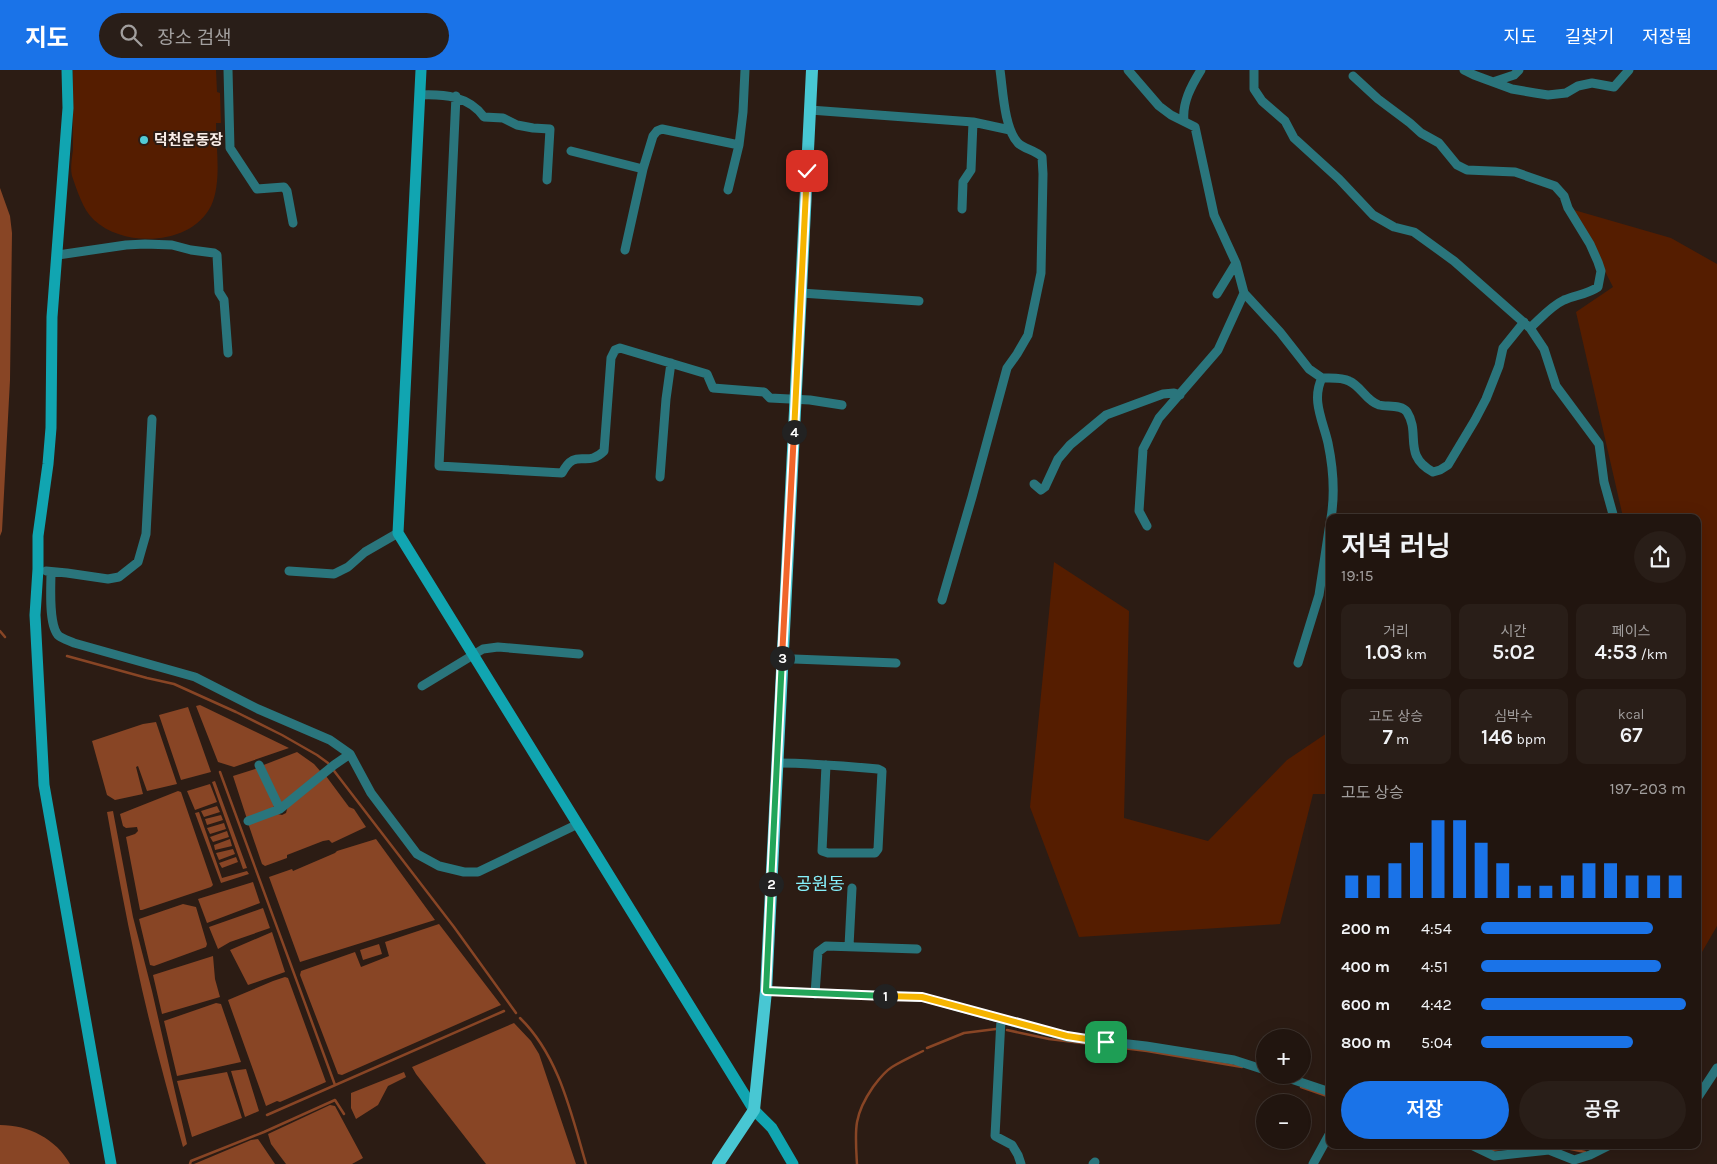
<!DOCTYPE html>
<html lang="ko">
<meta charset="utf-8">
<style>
body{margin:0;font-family:Karla,"Noto Sans KR",sans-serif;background:#291e18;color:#f1f3f6;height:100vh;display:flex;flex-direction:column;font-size:19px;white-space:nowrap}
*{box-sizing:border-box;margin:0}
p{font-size:16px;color:#a29f9e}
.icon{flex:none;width:28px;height:28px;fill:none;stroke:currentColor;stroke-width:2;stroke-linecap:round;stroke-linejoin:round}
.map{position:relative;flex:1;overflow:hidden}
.details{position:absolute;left:1326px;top:444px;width:375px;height:635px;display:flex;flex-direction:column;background:#21150f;border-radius:10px;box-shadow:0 5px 20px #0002,0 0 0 1px #3e342f}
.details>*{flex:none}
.buttons{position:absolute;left:1256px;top:959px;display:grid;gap:10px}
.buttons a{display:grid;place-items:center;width:55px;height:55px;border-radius:50%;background:#21150f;box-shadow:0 5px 20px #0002,0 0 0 1px #3e342f;font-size:25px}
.pin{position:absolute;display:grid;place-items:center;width:42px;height:42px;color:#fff;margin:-21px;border-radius:10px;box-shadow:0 2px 8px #0006}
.km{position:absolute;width:25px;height:25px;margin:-12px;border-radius:50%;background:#222;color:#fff;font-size:14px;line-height:25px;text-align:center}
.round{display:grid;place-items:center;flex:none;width:52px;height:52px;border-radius:26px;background:#291e18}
.headline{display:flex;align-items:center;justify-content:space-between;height:85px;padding:0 15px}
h1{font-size:28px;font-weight:600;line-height:38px}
.figures{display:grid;grid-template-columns:repeat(3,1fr);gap:8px;height:85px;padding:5px 15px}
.figures div{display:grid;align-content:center;border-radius:10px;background:#291e18;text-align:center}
.figures b{font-size:21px;font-weight:600}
.figures small{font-size:14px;font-weight:400}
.figures p{font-size:14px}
.chart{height:140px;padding:10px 15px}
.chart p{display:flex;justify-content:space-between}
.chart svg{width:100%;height:90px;margin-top:5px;stroke:#1a73e8;stroke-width:6}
.cta{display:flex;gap:10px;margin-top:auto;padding:10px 15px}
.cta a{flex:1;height:58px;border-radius:30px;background:#1a73e8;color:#fff;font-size:20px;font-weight:600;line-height:58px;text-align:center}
.cta a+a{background:#291e18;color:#f1f3f6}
ul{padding:0 15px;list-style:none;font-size:16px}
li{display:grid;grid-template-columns:80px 60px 1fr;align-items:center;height:38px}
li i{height:12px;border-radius:6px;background:#1a73e8}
header{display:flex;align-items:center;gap:30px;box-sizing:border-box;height:70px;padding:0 25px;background:#1a73e8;color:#fff}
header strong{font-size:24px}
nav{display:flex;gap:28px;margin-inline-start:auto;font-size:18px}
.search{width:350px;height:45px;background:#291e18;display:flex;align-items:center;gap:12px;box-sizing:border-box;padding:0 18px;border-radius:28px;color:#a29f9e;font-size:19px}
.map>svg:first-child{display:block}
.green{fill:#551d00}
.water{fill:#884525}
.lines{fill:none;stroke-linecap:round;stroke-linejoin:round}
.stream{stroke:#884525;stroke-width:2.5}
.street{stroke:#2a757c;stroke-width:9}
.secondary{stroke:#11a5b1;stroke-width:11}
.primary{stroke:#48c7d3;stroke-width:12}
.split-1-casing{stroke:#fff;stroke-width:10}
.split-2-casing{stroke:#fff;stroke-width:10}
.split-3-casing{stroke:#fff;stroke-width:10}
.split-4-casing{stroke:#fff;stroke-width:10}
.split-5-casing{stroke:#fff;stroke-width:10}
.split-1{stroke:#f5b400;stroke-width:6}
.split-2{stroke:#22a559;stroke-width:6}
.split-3{stroke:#22a559;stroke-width:6}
.split-4{stroke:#f0652b;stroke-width:6}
.split-5{stroke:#f5b400;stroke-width:6}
.poi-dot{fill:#52cbd7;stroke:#2c1c14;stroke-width:2}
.labels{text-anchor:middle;stroke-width:4;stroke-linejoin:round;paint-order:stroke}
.poi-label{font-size:15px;font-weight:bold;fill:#f9ede8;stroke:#2c1c14;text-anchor:start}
.quarter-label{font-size:18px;fill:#87f1fc;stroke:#2c1c14}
</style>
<header>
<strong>지도</strong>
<div class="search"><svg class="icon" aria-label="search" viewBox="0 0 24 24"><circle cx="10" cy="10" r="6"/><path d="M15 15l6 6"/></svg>장소 검색</div>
<nav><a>지도</a><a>길찾기</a><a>저장됨</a></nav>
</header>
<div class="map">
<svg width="1717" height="1094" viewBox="0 0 1717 1094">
<rect width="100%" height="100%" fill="#2c1c14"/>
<path class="green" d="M73 0H216L217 22 220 23 221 53H216C216 79 222 112 211 136 191 176 124 178 94 150 83 140 77 120 72 106 70 98 72 88 73 80 73 53 73 27 73 0Z
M1574 140 1671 168 1717 194V856L1698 889V448L1623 447 1576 242 1613 217Z
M1054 492 1129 541 1124 748 1208 771 1287 690 1330 661V724H1313L1280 854 1079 867 1030 737Z"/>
<path class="water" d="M0 118 10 146 12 163 10 310 2 461 0 466Z
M200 635 289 678 234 697 218 692 196 636Z
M188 637 211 702 181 710 159 645Z
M156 652 177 714 147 721 138 696 136 697 143 724 115 730 107 725 92 671 143 654Z
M297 682 314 694 321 702 284 732H281L261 696Z
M258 698 275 735 272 739 247 749 233 706Z
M326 706 349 737 354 739 366 757 332 773 329 770 323 771 287 785V788L265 796 262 794 248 753 274 743 282 745 286 743 288 736Z
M215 711 247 798 243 799 212 712Z
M210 714 217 732 195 740 187 721Z
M178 721 181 722 213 815 211 817 142 840H140L126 767 135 764 138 761 137 757 126 758 123 756 120 744Z
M217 736 220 742 204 747 201 741Z
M113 741 133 847 152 921 187 1074 183 1077C166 1015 149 954 136 892 125 842 116 792 107 742Z
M199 742 222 808 247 801 249 804 221 813 195 743Z
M221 745 223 750 207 755 205 749Z
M224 753 226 759 210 764 207 758Z
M227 761 229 767 213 772 210 767Z
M230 769 232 776 215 780 214 775Z
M376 769 435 850 300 892 269 807 292 799 293 801 335 783 337 781Z
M233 779 235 784 219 790 216 783Z
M236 787 238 792 222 798 219 793Z
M253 812 260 833 207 853 198 829Z
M183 834 196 837 207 874 206 877 154 896 150 895 139 849Z
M263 838 270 858 230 872 218 879 209 857Z
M439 854 501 935 342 1005 338 1004 300 905 301 901 355 882 361 897 389 886 385 872Z
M272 862 285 902 248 915 230 880Z
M379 874 382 884 363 890 360 880Z
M213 886 215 909 220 927 162 944 153 905Z
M285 907 288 908 326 1012 280 1032 277 1031 266 1036 228 930 273 911Z
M216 933 221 934 241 992 177 1006 164 951Z
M514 953 531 971 539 984 576 1094H486L416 1004 412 997Z
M246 999 259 1041 245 1047 231 1001Z
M227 1002 242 1048 192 1067 177 1011Z
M404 1002 406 1007 388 1016 378 1035 356 1049 351 1038V1023Z
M330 1035 335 1036 363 1088 352 1094H286L271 1074 268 1064Z
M0 1055C29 1055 56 1069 70 1094H0Z
M258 1069 275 1094H194L251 1070Z"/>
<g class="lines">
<path class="stream" d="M0 561 5 567
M67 586 147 608 174 614 236 642 282 665 317 685 328 693 454 857 516 943
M220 702 335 1015
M520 948C559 986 571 1043 586 1094
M1007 960 1049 969 1147 981 1242 997
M927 978 964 963 996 959
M1268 1005 1277 1008
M1301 1017 1330 1027
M267 1045 504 941
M1463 1075 1470 1078
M1552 1075 1585 1082
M1491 1080 1532 1075
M190 1094 191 1091 264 1062 335 1030 344 1044
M857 1094C855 1060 853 1046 873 1017 879 1009 884 1002 892 997 902 991 913 986 923 981"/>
<path class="street" d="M228 0 230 78 257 119 284 117 287 121 293 153
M1128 0 1159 36 1171 45 1195 57 1214 145 1236 193 1244 223 1280 262 1309 299 1322 308C1311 330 1323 351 1328 373 1333 397 1335 424 1331 448
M1254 0V19L1262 31 1285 51 1294 68 1339 109 1373 145 1394 157 1414 162 1454 191 1530 258 1544 279 1556 316 1599 374 1604 412 1614 448
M1464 0 1474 5 1512 19 1535 23 1548 25 1566 23 1578 16 1592 13 1614 17 1629 0
M1353 6 1378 29 1410 53 1421 63 1439 73 1457 95 1467 100 1515 102 1555 116 1564 126 1568 138 1590 174 1598 192 1601 201 1598 217C1588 224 1576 225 1564 230 1551 236 1541 248 1530 258
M1493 12 1514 5 1519 0
M420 25C444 24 469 26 484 47L503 48 517 55 533 58 550 59 547 110
M456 26 439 396 562 403C576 376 586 399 604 381L611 288 615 280 620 278 707 304 713 318 764 322 770 328 810 330 842 335
M810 40 973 52 1010 60
M1184 51C1182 33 1191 16 1201 0
M571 81 643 99
M728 120 739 75 743 42 745 0
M962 139 963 112 971 100 973 52
M625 180 643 99 653 66 657 61 662 59 739 75
M58 185 126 175 145 174 172 175 191 180 214 183 217 185 219 222 224 230 228 283
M801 223 919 231
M1217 224 1236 193
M1322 308C1330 308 1342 307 1349 311 1361 316 1366 331 1379 335 1387 337 1402 334 1407 342 1421 364 1402 385 1433 402L1440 400 1448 395 1475 350 1486 329 1499 296 1503 278 1524 252
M660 407 666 329 671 293
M1034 414 1041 420 1045 417 1058 389 1070 375 1106 345 1163 324 1174 323 1180 325
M1147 456 1139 441 1143 379 1159 348 1218 280 1244 223
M46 501 67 503 108 509 119 507 138 492 146 464 152 349
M289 501 334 504 348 497 365 482 398 463
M51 502C51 517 48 556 59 566 63 569 70 571 74 573L195 607 258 639 330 670 350 684 371 723 417 784 439 796 464 802H478L578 754
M942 530 972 427 1007 298 1017 284 1028 265 1041 203 1043 104 1042 87C1035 80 1024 79 1018 73 1004 58 1003 20 1000 0
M794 589 896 593
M1298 593 1319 525 1330 453
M422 616 483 579 498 577 579 584
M777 693C811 693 844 696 878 699L882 701 878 779 875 783H828L822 781 826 695
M259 695 280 739
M248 751 280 739 334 695 350 684
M849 876 852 818
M766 921 922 927 1067 967 1146 976 1234 990 1265 1000
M815 924 818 882 826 876 917 879
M1001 949 995 1066 1012 1075 1018 1085 1021 1094
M1279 1005 1330 1022
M1698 1027 1717 998
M1471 1075 1494 1086 1549 1080 1574 1090 1590 1085 1610 1075
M1093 1094 1095 1092
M1313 1094 1330 1063"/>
<path class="secondary" d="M67 0 68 38 52 247 51 358 48 394 38 466V499L35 545 44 715 111 1094
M421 0 398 463 754 1040 772 1058 793 1094"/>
<path class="primary" d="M718 1094 754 1040 766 921 812 0"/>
</g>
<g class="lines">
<defs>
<path id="split-1" d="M885 926 922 927 1067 966 1106 972"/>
<path id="split-2" d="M771 814 766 921 885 926"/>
<path id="split-3" d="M771 814 782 588"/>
<path id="split-4" d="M782 588 794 362"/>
<path id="split-5" d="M794 362 807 101"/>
</defs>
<use href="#split-1" class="split-1-casing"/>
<use href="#split-2" class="split-2-casing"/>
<use href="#split-3" class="split-3-casing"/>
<use href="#split-4" class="split-4-casing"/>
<use href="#split-5" class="split-5-casing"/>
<use href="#split-1" class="split-1"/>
<use href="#split-2" class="split-2"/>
<use href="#split-3" class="split-3"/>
<use href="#split-4" class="split-4"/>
<use href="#split-5" class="split-5"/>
</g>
<circle class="poi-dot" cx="144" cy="70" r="5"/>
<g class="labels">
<g class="poi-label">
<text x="154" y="75">덕천운동장</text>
</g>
<g class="quarter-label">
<text x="820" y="820">공원동</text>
</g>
</g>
</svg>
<div class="buttons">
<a>+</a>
<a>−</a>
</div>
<div class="pin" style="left:1106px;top:972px;background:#1e9e55"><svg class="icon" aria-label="arrive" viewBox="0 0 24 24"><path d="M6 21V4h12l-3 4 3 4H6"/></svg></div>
<div class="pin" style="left:807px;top:101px;background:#d93025"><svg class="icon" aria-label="check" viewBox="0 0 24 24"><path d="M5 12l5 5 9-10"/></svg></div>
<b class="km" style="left:885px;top:926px">1</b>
<b class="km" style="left:771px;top:814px">2</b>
<b class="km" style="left:782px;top:588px">3</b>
<b class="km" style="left:794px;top:362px">4</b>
<section class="details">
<div class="headline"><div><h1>저녁 러닝</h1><p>19:15</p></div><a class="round"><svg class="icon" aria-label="share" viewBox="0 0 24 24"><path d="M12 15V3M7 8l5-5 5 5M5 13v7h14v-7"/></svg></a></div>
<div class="figures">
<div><p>거리</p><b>1.03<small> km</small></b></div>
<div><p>시간</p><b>5:02</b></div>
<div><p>페이스</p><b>4:53<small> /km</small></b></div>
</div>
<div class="figures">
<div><p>고도 상승</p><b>7<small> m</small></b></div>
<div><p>심박수</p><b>146<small> bpm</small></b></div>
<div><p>kcal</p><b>67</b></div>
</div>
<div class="chart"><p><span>고도 상승</span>197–203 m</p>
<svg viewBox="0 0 160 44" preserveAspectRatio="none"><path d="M5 44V33M15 44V33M25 44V27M35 44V17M45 44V6M55 44V6M65 44V17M75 44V27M85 44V38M95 44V38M105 44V33M115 44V27M125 44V27M135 44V33M145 44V33M155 44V33"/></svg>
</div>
<ul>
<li><b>200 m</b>4:54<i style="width:84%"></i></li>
<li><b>400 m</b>4:51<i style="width:88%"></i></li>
<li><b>600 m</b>4:42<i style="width:100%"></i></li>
<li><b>800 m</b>5:04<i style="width:74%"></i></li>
</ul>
<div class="cta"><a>저장</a><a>공유</a></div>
</section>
</div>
